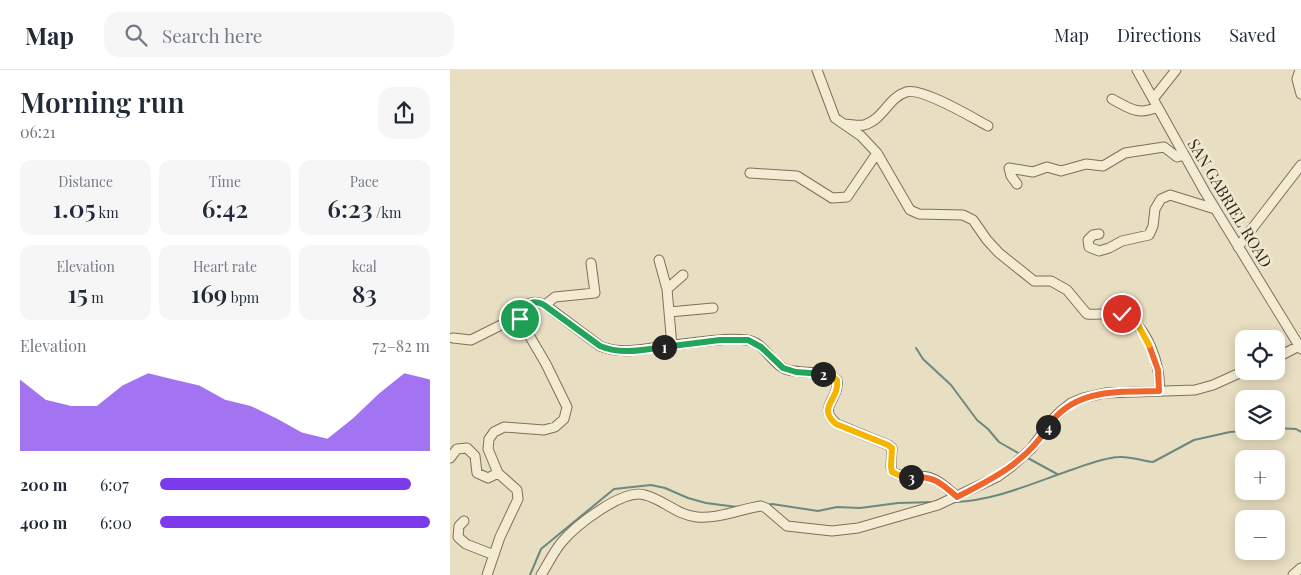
<!DOCTYPE html>
<meta charset="utf-8">
<style>
body{margin:0;font-family:"Playfair Display",serif;background:#f6f6f7;color:#1f2937;height:100vh;display:flex;flex-direction:column;font-size:19px;white-space:nowrap}
*{box-sizing:border-box;margin:0}
p{font-size:16px;color:#747a83}
.icon{flex:none;width:28px;height:28px;fill:none;stroke:currentColor;stroke-width:2;stroke-linecap:round;stroke-linejoin:round}
.map{position:relative;flex:1;overflow:hidden}
.details{display:flex;flex-direction:column;background:#fff;width:450px}
.details>*{flex:none}
.controls{position:absolute;left:785px;top:260px;display:grid;gap:10px}
.controls a{display:grid;place-items:center;width:50px;height:50px;border-radius:10px;background:#fff;box-shadow:0 2px 12px #0003;font-size:25px}
.pin{position:absolute;display:grid;place-items:center;width:42px;height:42px;color:#fff;margin:-21px;border:2px solid #fff;border-radius:50%;box-shadow:0 1px 5px #0007}
.km{position:absolute;width:25px;height:25px;margin:-12px;border-radius:50%;background:#222;color:#fff;font-size:14px;line-height:25px;text-align:center}
.round{display:grid;place-items:center;flex:none;width:52px;height:52px;border-radius:15px;background:#f6f6f7}
.overview{display:flex;align-items:center;justify-content:space-between;height:85px;padding:0 20px}
h1{font-size:28px;font-weight:600;line-height:38px}
.stats{display:grid;grid-template-columns:repeat(3,1fr);gap:8px;height:85px;padding:5px 20px}
.stats div{display:grid;align-content:center;border-radius:12px;background:#f6f6f7;text-align:center}
.stats b{font-size:25px;font-weight:600}
.stats small{font-size:14px;font-weight:400}
.stats p{font-size:14px}
.chart{height:140px;padding:10px 20px}
.chart p{display:flex;justify-content:space-between}
.chart svg{width:100%;height:90px;margin-top:5px;fill:#7c3aed;opacity:.7}
ul{padding:0 20px;list-style:none;font-size:16px}
li{display:grid;grid-template-columns:80px 60px 1fr;align-items:center;height:38px}
li i{height:12px;border-radius:6px;background:#7c3aed}
header{display:flex;align-items:center;gap:30px;box-sizing:border-box;height:70px;padding:0 25px;background:#fff;border-bottom:1px solid #e0e1e3}
header strong{font-size:24px}
nav{display:flex;gap:28px;margin-inline-start:auto;font-size:18px}
.search{width:350px;height:45px;background:#f6f6f7;display:flex;align-items:center;gap:12px;box-sizing:border-box;padding:0 18px;border-radius:15px;color:#747a83;font-size:19px}
main{display:flex;flex:1;min-height:0}
.map>svg:first-child{display:block}
.lines{fill:none;stroke-linecap:round;stroke-linejoin:round}
.stream{stroke:#6c8882;stroke-width:2}
.minor-casing{stroke:#806f5a;stroke-width:11}
.minor{stroke:#f4ebd3;stroke-width:9}
.split-1-casing{stroke:#fff;stroke-width:10}
.split-2-casing{stroke:#fff;stroke-width:10}
.split-3-casing{stroke:#fff;stroke-width:10}
.split-4-casing{stroke:#fff;stroke-width:10}
.split-5-casing{stroke:#fff;stroke-width:10}
.split-6-casing{stroke:#fff;stroke-width:10}
.split-1{stroke:#22a559;stroke-width:6}
.split-2{stroke:#22a559;stroke-width:6}
.split-3{stroke:#f5b400;stroke-width:6}
.split-4{stroke:#f0652b;stroke-width:6}
.split-5{stroke:#f0652b;stroke-width:6}
.split-6{stroke:#f5b400;stroke-width:6}
.labels{text-anchor:middle;stroke-width:5;stroke-linejoin:round;paint-order:stroke}
.street-label{font-size:16px;fill:#31271d;stroke:#f1e8d0}
</style>
<header>
<strong>Map</strong>
<div class="search"><svg class="icon" aria-label="search" viewBox="0 0 24 24"><circle cx="10" cy="10" r="6"/><path d="M15 15l6 6"/></svg>Search here</div>
<nav><a>Map</a><a>Directions</a><a>Saved</a></nav>
</header>
<main>
<section class="details">
<div class="overview"><div><h1>Morning run</h1><p>06:21</p></div><a class="round"><svg class="icon" aria-label="share" viewBox="0 0 24 24"><path d="M12 15V3M7 8l5-5 5 5M5 13v7h14v-7"/></svg></a></div>
<div class="stats">
<div><p>Distance</p><b>1.05<small> km</small></b></div>
<div><p>Time</p><b>6:42</b></div>
<div><p>Pace</p><b>6:23<small> /km</small></b></div>
</div>
<div class="stats">
<div><p>Elevation</p><b>15<small> m</small></b></div>
<div><p>Heart rate</p><b>169<small> bpm</small></b></div>
<div><p>kcal</p><b>83</b></div>
</div>
<div class="chart"><p><span>Elevation</span>72–82 m</p>
<svg viewBox="0 0 160 44" preserveAspectRatio="none"><path d="M0 44V9L10 19L20 22L30 22L40 12L50 6L60 9L70 12L80 19L90 22L100 28L110 35L120 38L130 28L140 16L150 6L160 9V44z"/></svg>
</div>
<ul>
<li><b>200 m</b>6:07<i style="width:93%"></i></li>
<li><b>400 m</b>6:00<i style="width:100%"></i></li>
</ul>
</section>
<div class="map">
<svg width="851" height="505" viewBox="0 0 851 505">
<rect width="100%" height="100%" fill="#e8dec1"/>
<g class="lines">
<path class="stream" d="M466 278 473 289 501 315 527 350 538 359 549 372 570 384
M826 358 846 359 851 362
M576 387 607 404
M505 432C548 430 585 412 624 399 638 394 653 388 669 387 680 386 692 391 703 392L744 370 780 362 794 361
M317 435 322 434 368 441 387 437 410 438 448 433 485 432
M80 505 91 479 164 419 201 415 215 418 238 428 256 433 287 437"/>
<defs>
<path id="minor" d="M367 0 385 48 411 66 427 83 460 140 469 144 513 145 523 150 537 170 549 183 584 211H601L617 220 637 244C646 245 665 242 672 245 697 253 712 298 709 321
M687 0 755 122 851 279
M850 0 847 9 851 24
M662 29C679 38 688 46 707 37
M703 29 726 0
M394 54C400 54 408 56 414 55 433 50 438 28 456 22 472 17 523 48 538 56
M300 103 347 106 382 128 397 127 427 83
M567 114 561 106 559 98 583 102 597 97 611 101 636 94 653 96 675 83 714 77 727 87 734 85
M649 164 643 165 638 170 639 177 649 181 659 178 672 171 699 165 703 156 705 139 711 129 720 125 765 139
M788 177 851 95
M209 190 217 219 222 276
M217 219 233 205
M95 235 105 227 145 223 141 193
M219 242 263 238
M3 268 21 270 61 250 71 249
M826 288 849 276
M0 388 7 379 17 378 25 386 27 403 38 408 48 403
M14 451 9 456 8 467 16 474 44 485
M37 505 50 467 68 429 67 420 48 403 38 379 39 369 44 362 54 357 94 360 105 357 114 349 117 337 96 294 72 253 71 241C77 232 85 230 95 235L150 276C167 283 183 281 202 278 229 275 271 267 297 270 314 272 321 293 335 299 352 305 372 299 387 310 390 330 366 337 387 354L438 375 442 378 441 397 443 402C455 410 468 403 481 408 491 411 499 420 507 427
M91 505C98 494 103 483 111 473 125 456 173 418 195 425 214 430 227 445 247 447 269 449 290 439 311 436L316 438 337 456 382 461 408 458 488 435 547 407 562 396 581 379 603 349 611 341 621 333 633 328 655 323 745 320 763 315 794 301
M843 505 851 498"/>
</defs>
<use href="#minor" class="minor-casing"/>
<use href="#minor" class="minor"/>
</g>
<g class="lines">
<defs>
<path id="split-1" d="M70 249 73 238C80 232 86 230 94 235L150 276C171 285 192 280 214 277"/>
<path id="split-2" d="M214 277 270 270H298L311 277 333 298 346 302 373 304"/>
<path id="split-3" d="M373 304 382 306 387 310C390 330 366 337 386 354L438 375 442 378 441 397 442 402 453 407H461"/>
<path id="split-4" d="M461 407C484 406 490 412 507 427 543 409 576 392 598 357"/>
<path id="split-5" d="M598 357C623 318 669 322 709 321L708 300 699 275"/>
<path id="split-6" d="M672 244 688 255 699 275"/>
</defs>
<use href="#split-1" class="split-1-casing"/>
<use href="#split-2" class="split-2-casing"/>
<use href="#split-3" class="split-3-casing"/>
<use href="#split-4" class="split-4-casing"/>
<use href="#split-5" class="split-5-casing"/>
<use href="#split-6" class="split-6-casing"/>
<use href="#split-1" class="split-1"/>
<use href="#split-2" class="split-2"/>
<use href="#split-3" class="split-3"/>
<use href="#split-4" class="split-4"/>
<use href="#split-5" class="split-5"/>
<use href="#split-6" class="split-6"/>
</g>
<g class="labels">
<g class="street-label">
<text transform="translate(780 133) rotate(59)" y="6">SAN GABRIEL ROAD</text>
</g>
</g>
</svg>
<div class="controls">
<a><svg class="icon" aria-label="locate" viewBox="0 0 24 24"><circle cx="12" cy="12" r="6"/><path d="M12 2v4M12 18v4M2 12h4M18 12h4"/></svg></a>
<a><svg class="icon" aria-label="layers" viewBox="0 0 24 24"><path d="M12 4l9 5-9 5-9-5zM3 14l9 5 9-5"/></svg></a>
<a>+</a>
<a>−</a>
</div>
<div class="pin" style="left:70px;top:249px;background:#1e9e55"><svg class="icon" aria-label="arrive" viewBox="0 0 24 24"><path d="M6 21V4h12l-3 4 3 4H6"/></svg></div>
<div class="pin" style="left:672px;top:244px;background:#d93025"><svg class="icon" aria-label="check" viewBox="0 0 24 24"><path d="M5 12l5 5 9-10"/></svg></div>
<b class="km" style="left:214px;top:277px">1</b>
<b class="km" style="left:373px;top:304px">2</b>
<b class="km" style="left:461px;top:407px">3</b>
<b class="km" style="left:598px;top:357px">4</b>
</div>
</main>
